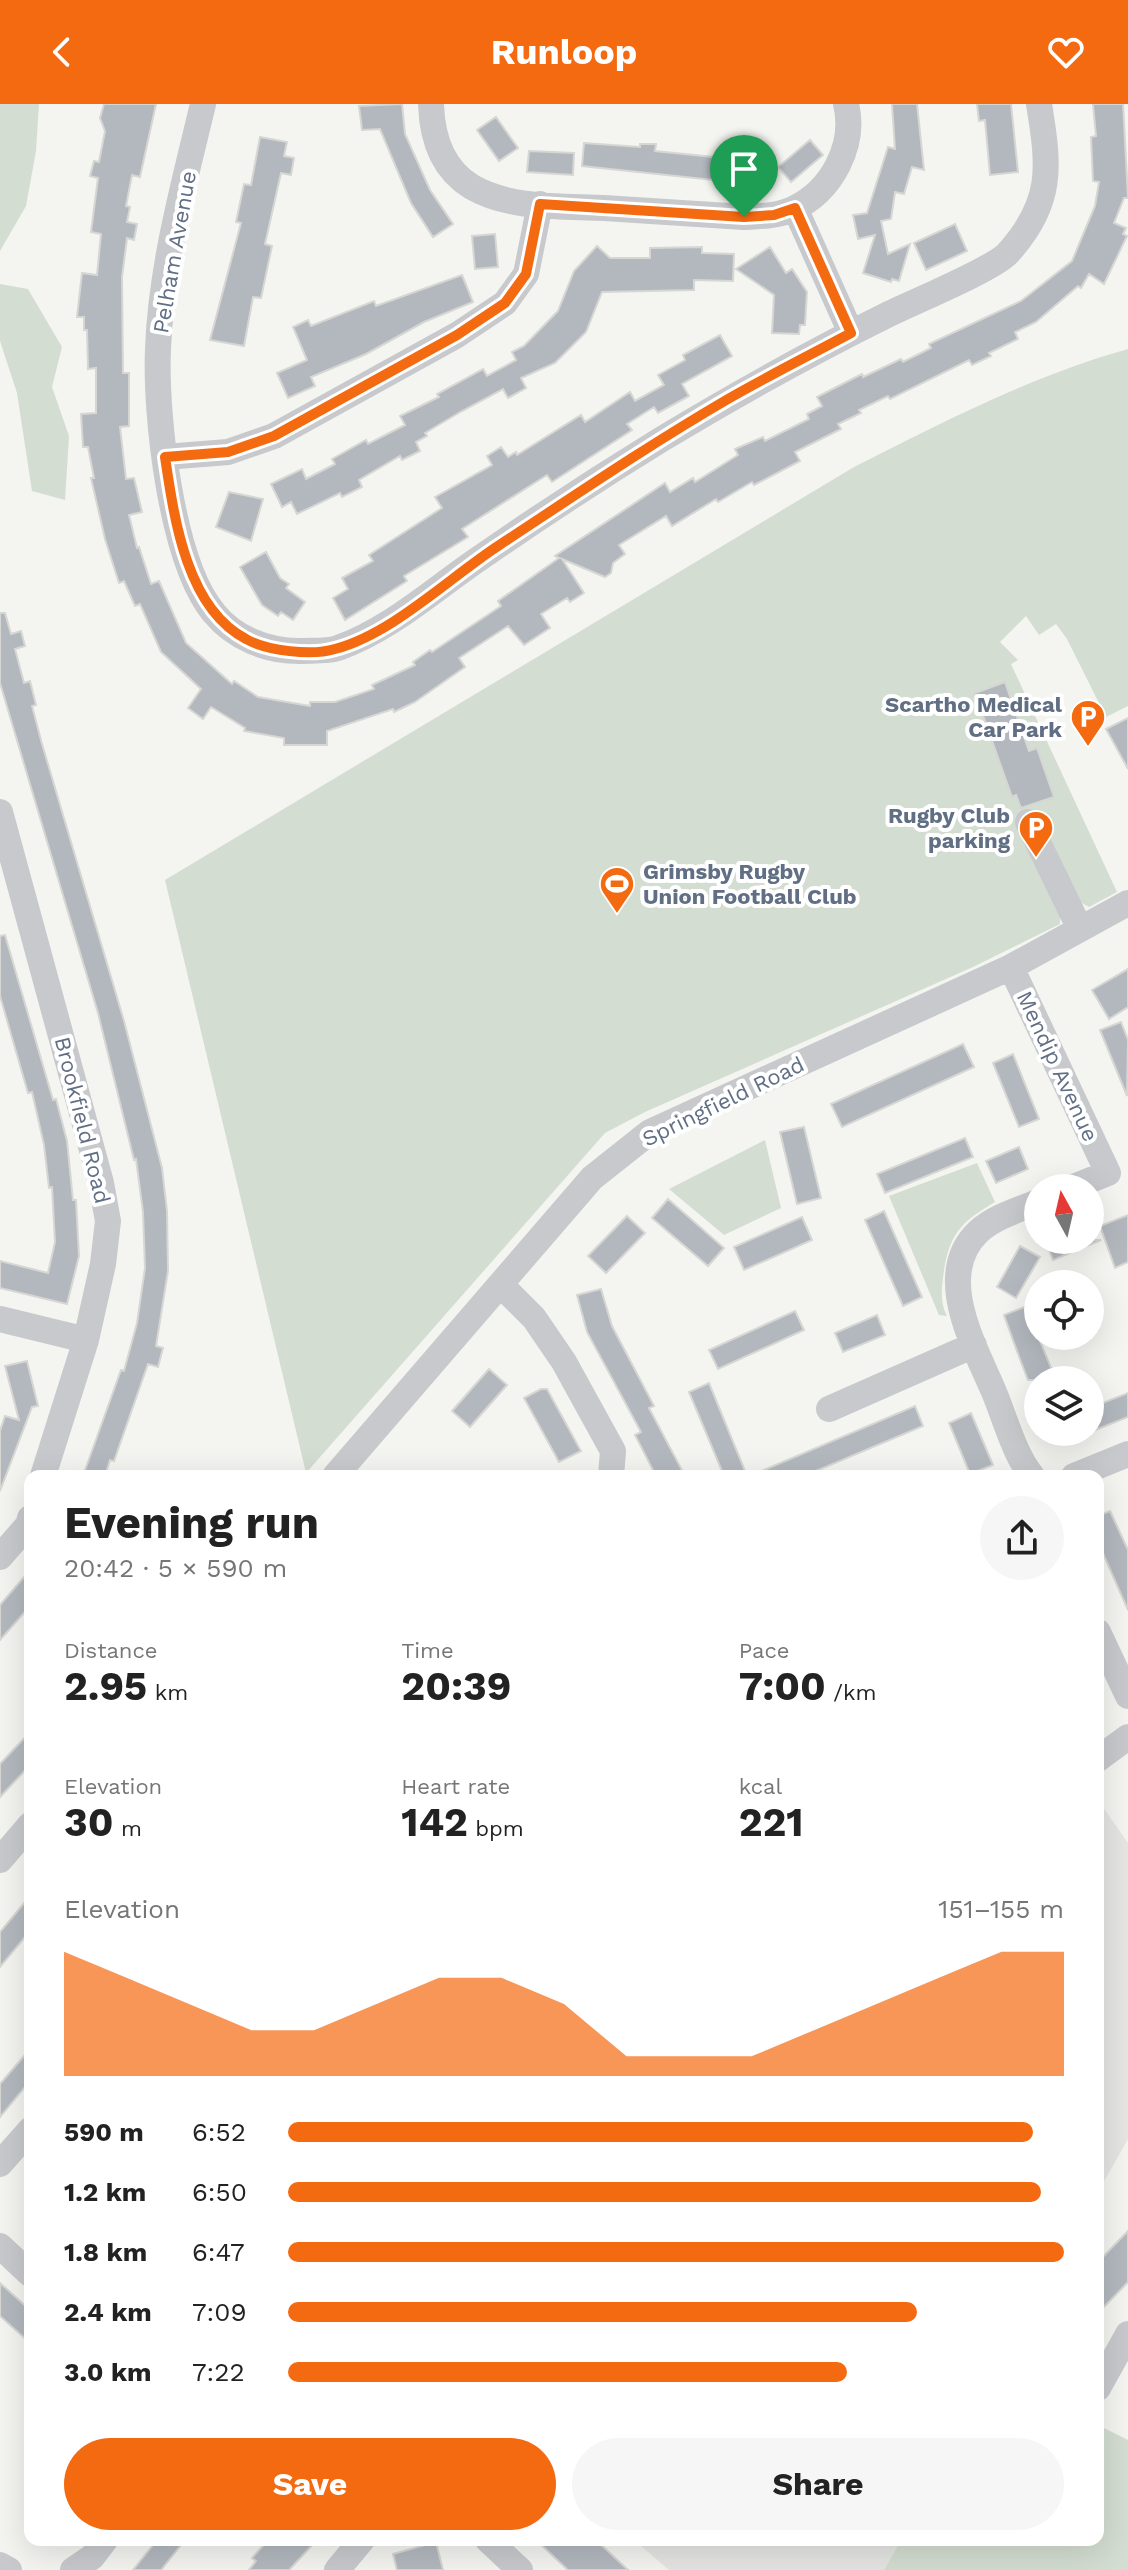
<!DOCTYPE html>
<meta charset="utf-8">
<style>
body{margin:0;font-family:"Work Sans",sans-serif;background:#f6f6f6;color:#222;height:100vh;display:flex;flex-direction:column;font-size:30px;white-space:nowrap}
*{box-sizing:border-box;margin:0}
p{font-size:26px;color:#767676}
.icon{flex:none;width:44px;height:44px;fill:none;stroke:currentColor;stroke-width:2;stroke-linecap:round;stroke-linejoin:round}
.map{position:relative;flex:1;overflow:hidden}
.side{position:absolute;left:24px;top:1366px;width:1080px;height:1076px;display:flex;flex-direction:column;background:#fff;border-radius:16px;box-shadow:0 8px 32px #0002}
.side>*{flex:none}
.needle{width:52px;rotate:352deg}
.fabs{position:absolute;left:1024px;top:1070px;display:grid;gap:16px}
.fabs a{display:grid;place-items:center;width:80px;height:80px;border-radius:50%;background:#fff;box-shadow:0 8px 32px #0002;font-size:40px}
.pin{position:absolute;display:grid;place-items:center;width:68px;height:68px;color:#fff;margin:-82px -34px;border-radius:50% 50% 50% 0;rotate:-45deg;box-shadow:0 0 8px #0007}
.pin .icon{rotate:45deg}
.round{display:grid;place-items:center;flex:none;width:84px;height:84px;border-radius:42px;background:#f6f6f6}
.head{display:flex;align-items:center;justify-content:space-between;height:136px;padding:0 40px}
h1{font-size:44px;font-weight:700;line-height:60px}
.stats{display:grid;grid-template-columns:repeat(3,1fr);gap:12px;height:136px;padding:8px 40px}
.stats div{display:grid;align-content:center}
.stats b{font-size:40px;font-weight:700}
.stats small{font-size:22px;font-weight:400}
.stats p{font-size:22px}
.chart{height:224px;padding:16px 40px}
.chart p{display:flex;justify-content:space-between}
.chart svg{width:100%;height:144px;margin-top:8px;fill:#f46a11;opacity:.7}
.cta{display:flex;gap:16px;margin-top:auto;padding:16px 40px}
.cta a{flex:1;height:92px;border-radius:48px;background:#f46a11;color:#fff;font-size:32px;font-weight:700;line-height:92px;text-align:center}
.cta a+a{background:#f6f6f6;color:#222}
ul{padding:0 40px;list-style:none;font-size:26px}
li{display:grid;grid-template-columns:128px 96px 1fr;align-items:center;height:60px}
li i{height:20px;border-radius:10px;background:#f46a11}
header{display:flex;justify-content:space-between;align-items:center;height:104px;padding:0 40px;background:#f46a11;color:#fff;font-size:36px;font-weight:700}
.map>svg:first-child{display:block}
.built{fill:#e5e5e4}
.green{fill:#d4ddd1}
.building{fill:#b3b8bf;stroke:#d6d6d3;stroke-width:2}
.lines{fill:none;stroke-linecap:round;stroke-linejoin:round}
.minor{stroke:#c7c9cd;stroke-width:26}
.route-casing{stroke:#fff;stroke-width:16}
.route{stroke:#f46a11;stroke-width:10}
.labels{text-anchor:middle;stroke-width:8;stroke-linejoin:round;paint-order:stroke}
.street-label{font-size:22px;fill:#616f85;stroke:#fff}
.poi-label{font-size:22px;font-weight:bold;fill:#616f85;stroke:#fff;text-anchor:end}
</style>
<header><svg class="icon" aria-label="back" viewBox="0 0 24 24"><path d="M15 5l-7 7 7 7"/></svg>Runloop<svg class="icon" aria-label="heart" viewBox="0 0 24 24"><path d="M12 20l-8-8c-3-5 5-10 8-4 3-6 11-1 8 4z"/></svg></header>
<div class="map">
<svg width="1128" height="2466" viewBox="0 0 1128 2466">
<rect width="100%" height="100%" fill="#f4f5f0"/>
<path class="built" d="M1098 1696 1128 1739V2035L1098 2088Z
M634 2436H901L884 2466H669Z"/>
<path class="green" d="M0 0H39L36 47 26 102 0 147Z
M0 180 28 185 62 243 52 283 69 332 65 396 32 387 17 289 0 237Z
M1128 245V602L1106 613 1067 535 1056 520 1039 531 1026 512 1000 538 1018 556 1011 560 1117 788 1089 803 1073 794 1061 800 1060 820 973 863 645 1008 605 1029 306 1369 165 776 854 363C943 318 1032 272 1128 245Z
M765 1036 781 1104 724 1131 669 1085Z
M977 1059 995 1098C959 1119 948 1132 943 1174 941 1187 941 1201 947 1212L939 1211 889 1092Z
M1098 2321 1128 2336V2466H884L901 2436H1098Z"/>
<path class="building" d="M104 0H156L140 73 132 71 126 102 130 103 127 118 137 120 134 136 127 134 122 173 123 269H129V322L120 323 126 375 134 374 142 408 129 411 137 444 139 443 151 480 159 477 186 539 232 580 234 577 258 593 310 602V598H335L374 585 372 581 415 561 413 558 430 546 432 548 501 502 498 497 559 454 555 452 665 379 670 388 693 374 695 378 738 351 735 345 763 333 765 337 809 315 807 310 822 302 817 293 862 270 863 273 901 255 903 258 931 244 929 240 1021 197 1072 157 1095 102 1099 78 1093 77 1091 33 1096 32 1093 0H1123L1128 94H1124L1114 119 1126 124 1123 130 1127 132 1104 180 1089 170 1081 184 1078 182 1036 218 1015 228 1018 235 989 249 991 252 972 261 969 256 890 295 888 292 859 306 861 309 838 320 841 325 795 348 800 357 754 381 752 378 718 398 716 395 672 422 666 412 619 441 625 450 613 459 611 469 605 473 562 455 584 489 570 498 567 494 541 510 550 524 524 541 508 522 459 554 465 563 415 598 394 608 393 605 327 627V641H284V634L244 627 245 624 211 603 203 615 188 604 201 585 161 548 140 500 135 502 124 477 119 479 105 435 91 374H94L88 343H83L81 310 96 309V264L88 265 87 226H84V213H77L82 169 97 171 101 130 91 128 98 74 90 72 94 57 99 58 105 27 100 14Z
M402 0 405 30 430 86 453 120 433 133 411 99 380 25 362 26 359 2Z
M892 0H917L924 66 912 63 904 90 895 88 891 115 881 117 888 150 910 140 899 177 892 175 891 178 863 169 875 131 858 135 853 111 867 109 888 43 895 45Z
M977 0H1011L1018 68 990 71 985 16 979 17Z
M496 13 518 44 499 57 477 26Z
M260 33 287 38 284 52 294 54 291 71 281 69 265 140 272 142 261 194 253 193 244 242 210 236 241 119 236 118 244 80 251 81Z
M810 36 823 51 791 78 778 63Z
M584 39 640 43V40H656L655 47 753 57 751 80 582 62Z
M529 47 574 49 573 71 527 68Z
M955 120 967 147 926 166 914 139Z
M495 130 498 163 475 165 472 132Z
M597 142 610 154H650V144L702 143V149L734 150 733 177 694 176V186L602 188 586 228 555 259 521 274 526 284 508 294 503 285 462 307 425 329 427 332 416 338 420 347 402 356 400 352 359 376 362 383 342 393 340 389 297 410 291 398 282 403 271 380 302 365 306 375 335 360 332 355 366 336 368 340 405 321 400 312 439 293 437 290 483 265 487 272 516 256 512 248 524 242 558 207 574 167Z
M770 143 786 169 792 165 807 188 805 221H800L799 230 772 229 774 191 736 165Z
M462 171 473 198 424 218 366 250 311 273 315 282 288 294 277 269 307 256 293 223 308 216 311 222 374 197 376 202Z
M720 231 732 252 682 280 689 292 658 309 654 303 627 320 632 326 552 378 547 371 462 425 468 433 404 472 407 477 345 516 333 494 348 485 342 474 373 457 369 451 442 404 435 393 492 361 487 352 501 343 508 353 516 348 517 351 581 311 585 318 630 288 635 297 664 281 658 271 685 256 683 251Z
M229 388 263 395 251 437 216 423Z
M266 448 280 474 289 480 286 484 305 498 293 516 281 508 278 512 262 501 240 463Z
M0 509H5L11 530 21 527 25 542 15 545 24 579 30 577 36 601 32 602 42 640 124 917 162 1064 167 1107 168 1167 156 1242 163 1244 158 1263 148 1260 114 1357 110 1356 105 1372H83L121 1266 124 1267 137 1219 145 1164 143 1108 136 1055 134 1056 98 909 0 579Z
M1005 578 1029 647 1037 644 1054 693 1021 704 1016 691 1012 693 975 589Z
M1128 614V665L1106 625Z
M5 831 53 996 56 995 67 1037 73 1096H76L79 1152 67 1200 0 1184V1157L48 1169 55 1138 52 1083 49 1084 44 1041 32 988 28 989 0 892V832Z
M1128 865V903L1109 915 1092 886Z
M1121 918 1128 936 1127 992 1100 926Z
M963 940 974 963 842 1023 831 1000Z
M1013 950 1039 1015 1019 1023 993 959Z
M804 1023 821 1094 797 1100 780 1028Z
M965 1034 973 1053 885 1089 877 1070Z
M1019 1043 1028 1065 996 1079 986 1057Z
M668 1095 724 1144 708 1162 652 1114Z
M884 1107 922 1193 903 1202 865 1116Z
M1128 1111V1158L1115 1164 1100 1122Z
M627 1112 645 1129 606 1169 588 1152Z
M802 1113 812 1136 744 1166 734 1143Z
M1045 1136H1101L1053 1156Z
M1020 1142 1040 1153 1016 1194 997 1183Z
M601 1185 612 1222 654 1302 649 1304 685 1372H656L635 1331 641 1328 587 1228 577 1191Z
M1027 1202 1040 1237 1056 1276H1028L1021 1258 1004 1211Z
M795 1207 804 1226 718 1265 709 1246Z
M877 1211 885 1231 843 1248 835 1229Z
M27 1257 38 1302 32 1303 0 1387V1327L5 1312 19 1316 5 1262Z
M489 1265 507 1281 470 1323 452 1307Z
M709 1279 745 1367 732 1372H724L689 1288Z
M541 1285H547L581 1347 559 1358 524 1294Z
M1128 1289V1313L1090 1328V1304Z
M915 1302 923 1322 804 1372H750Z
M971 1309 993 1361 970 1370 949 1319Z
M1110 1407 1128 1446V1506L1098 1438V1412Z
M30 1466V1502L0 1536V1501Z
M30 1628V1661L0 1693V1660Z
M30 1792V1827L0 1863V1828Z
M30 1945V1977L0 2013V1980Z
M1128 2127V2178L1098 2209V2158Z
M0 2179 30 2206V2239L0 2212Z
M157 2436H185L161 2466H133Z
M268 2436H317L289 2466H249L256 2457 252 2454Z
M536 2436H596L628 2466H568Z
M436 2438 443 2466H397L393 2450Z"/>
<g class="lines">
<path class="minor" d="M203 0C184 80 161 162 158 245 155 310 171 458 214 509 234 534 267 547 299 547 311 546 326 548 338 544 391 525 434 485 480 454 539 413 600 373 662 335 735 291 810 249 887 211 911 199 994 165 1008 149 1054 98 1049 62 1039 0
M431 0C432 33 442 65 472 83 510 105 562 102 604 104 650 107 697 110 744 113 761 112 778 112 793 105 832 87 856 41 846 0
M795 104 851 229
M165 353 228 348 274 332 457 231 505 199 526 170 540 100
M0 708 101 1079 108 1117 103 1160 86 1236 43 1372
M1028 718 1080 825
M1011 863 1108 1069 1071 1084
M502 1182 534 1214 564 1258 613 1347 611 1372
M0 1215 86 1236
M829 1305 974 1241
M335 1372 592 1074 650 1028 1011 863 1128 799
M1032 1372C1014 1350 1005 1314 994 1288 975 1243 933 1171 978 1128 994 1113 1018 1106 1038 1098
M1074 1372 1128 1350
M0 1453 28 1421 30 1414
M1098 1528 1128 1592
M1098 1655 1128 1633
M0 1756 30 1721
M0 2060 30 2026
M0 2142 30 2170
M1098 2284 1128 2230
M488 2436 520 2466
M0 2461 9 2466
M73 2466 92 2453 105 2436
M337 2466 362 2436"/>
</g>
<g class="lines">
<defs>
<path id="route" d="M540 100 744 113 774 111 795 104 851 229C810 251 768 272 728 295 649 341 574 392 498 442 449 474 392 530 335 545 312 552 267 547 246 535 186 504 174 413 165 353L228 348 274 332 457 231 505 199 526 170Z"/>
</defs>
<use href="#route" class="route-casing"/>
<use href="#route" class="route"/>
</g>
<defs>
<symbol id="parking-pin" viewBox="-11 -11 22 30"><path d="M0 17L-7.5 6A9.5 9.5 0 1 1 7.5 6Z" fill="#f46a11" stroke="#fff"/><path d="M-3.5-5.5H1a3.5 3.5 0 0 1 0 7H-1V5.5H-3.5ZM-1-3.4V-.6H.8a1.4 1.4 0 0 0 0-2.8Z" fill="#fff"/></symbol>
<symbol id="stadium-pin" viewBox="-11 -11 22 30"><path d="M0 17L-7.5 6A9.5 9.5 0 1 1 7.5 6Z" fill="#f46a11" stroke="#fff"/><path d="M0-5a6.5 5 0 1 0 0 10a6.5 5 0 1 0 0-10ZM-3.5-1.8h7v3.6h-7Z" fill="#fff"/></symbol>
</defs>
<g fill-rule="evenodd">
<use href="#parking-pin" x="1068" y="593" width="40" height="54"/>
<use href="#parking-pin" x="1016" y="704" width="40" height="54"/>
<use href="#stadium-pin" x="597" y="760" width="40" height="54"/>
</g>
<g class="labels">
<g class="street-label">
<text transform="translate(174 148) rotate(-80)" y="8">Pelham Avenue</text>
<text transform="translate(1058 962) rotate(65)" y="8">Mendip Avenue</text>
<text transform="translate(723 997) rotate(-26)" y="8">Springfield Road</text>
<text transform="translate(83 1016) rotate(76)" y="8">Brookfield Road</text>
</g>
<g class="poi-label">
<text x="1062" y="608">Scartho Medical<tspan x="1062" dy="25">Car Park</tspan></text>
<text x="1010" y="719">Rugby Club<tspan x="1010" dy="25">parking</tspan></text>
<text x="643" y="775" text-anchor="start">Grimsby Rugby<tspan x="643" dy="25">Union Football Club</tspan></text>
</g>
</g>
</svg>
<div class="fabs">
<a><svg class="needle" viewBox="-14 -14 28 28"><path d="M0-13l5 13h-10z" fill="#e53935"/><path d="M0 13l5-13h-10z" fill="#767676"/></svg></a>
<a><svg class="icon" aria-label="locate" viewBox="0 0 24 24"><circle cx="12" cy="12" r="6"/><path d="M12 2v4M12 18v4M2 12h4M18 12h4"/></svg></a>
<a><svg class="icon" aria-label="layers" viewBox="0 0 24 24"><path d="M12 4l9 5-9 5-9-5zM3 14l9 5 9-5"/></svg></a>
</div>
<div class="pin" style="left:744px;top:113px;background:#1e9e55"><svg class="icon" aria-label="arrive" viewBox="0 0 24 24"><path d="M6 21V4h12l-3 4 3 4H6"/></svg></div>
<section class="side">
<div class="head"><div><h1>Evening run</h1><p>20:42 · 5 × 590 m</p></div><a class="round"><svg class="icon" aria-label="share" viewBox="0 0 24 24"><path d="M12 15V3M7 8l5-5 5 5M5 13v7h14v-7"/></svg></a></div>
<div class="stats">
<div><p>Distance</p><b>2.95<small> km</small></b></div>
<div><p>Time</p><b>20:39</b></div>
<div><p>Pace</p><b>7:00<small> /km</small></b></div>
</div>
<div class="stats">
<div><p>Elevation</p><b>30<small> m</small></b></div>
<div><p>Heart rate</p><b>142<small> bpm</small></b></div>
<div><p>kcal</p><b>221</b></div>
</div>
<div class="chart"><p><span>Elevation</span>151–155 m</p>
<svg viewBox="0 0 160 44" preserveAspectRatio="none"><path d="M0 44V6L10 14L20 22L30 30L40 30L50 22L60 14L70 14L80 22L90 38L100 38L110 38L120 30L130 22L140 14L150 6L160 6V44z"/></svg>
</div>
<ul>
<li><b>590 m</b>6:52<i style="width:96%"></i></li>
<li><b>1.2 km</b>6:50<i style="width:97%"></i></li>
<li><b>1.8 km</b>6:47<i style="width:100%"></i></li>
<li><b>2.4 km</b>7:09<i style="width:81%"></i></li>
<li><b>3.0 km</b>7:22<i style="width:72%"></i></li>
</ul>
<div class="cta"><a>Save</a><a>Share</a></div>
</section>
</div>
